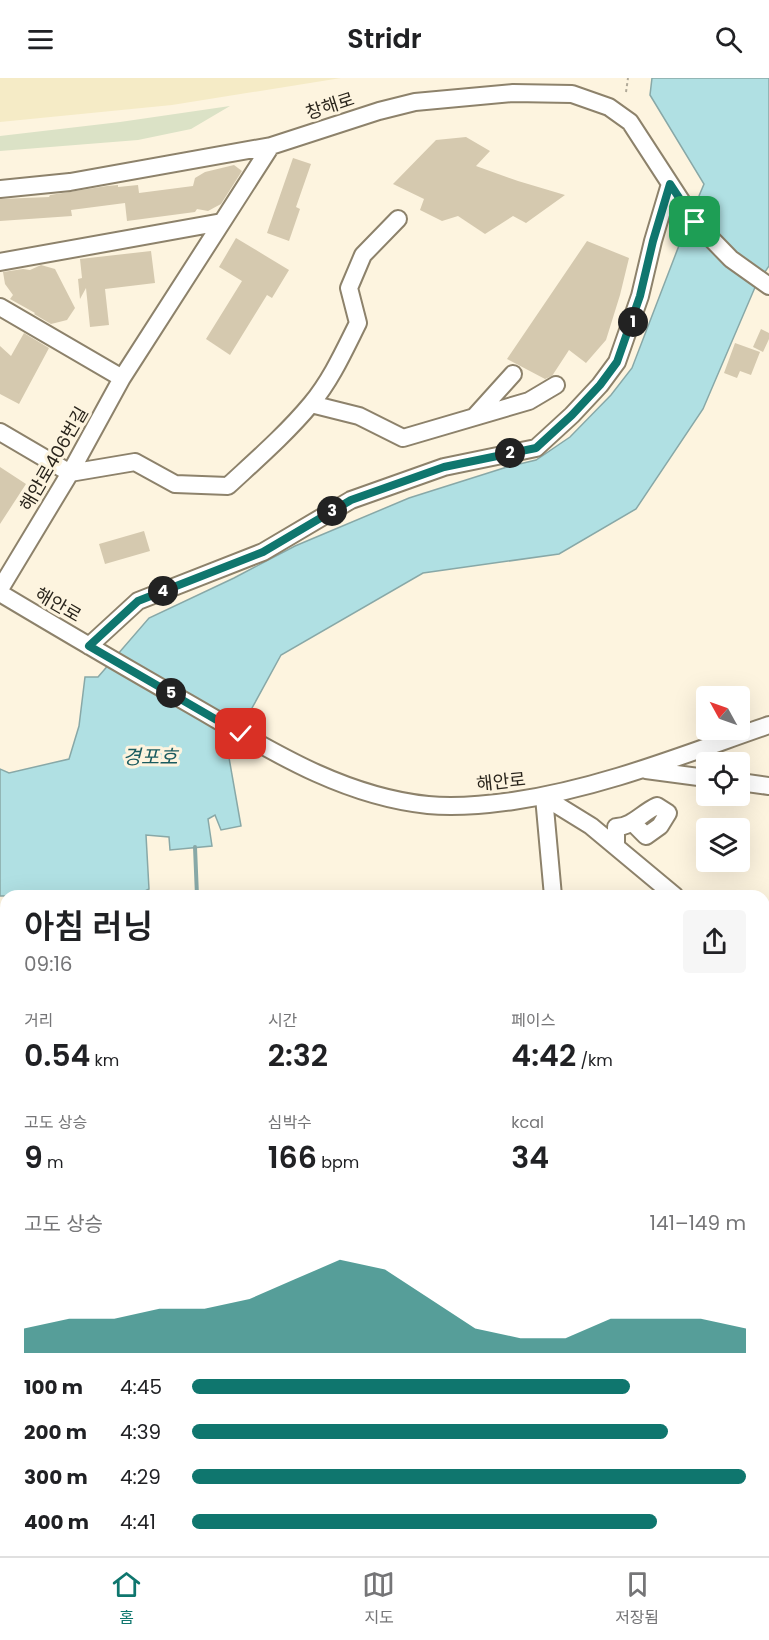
<!DOCTYPE html>
<html lang="ko">
<meta charset="utf-8">
<style>
body{margin:0;font-family:Poppins,"Noto Sans KR",sans-serif;background:#f6f6f6;color:#202124;height:100vh;display:flex;flex-direction:column;font-size:22px;white-space:nowrap}
*{box-sizing:border-box;margin:0}
p{font-size:20px;color:#757577}
.icon{flex:none;width:33px;height:33px;fill:none;stroke:currentColor;stroke-width:2;stroke-linecap:round;stroke-linejoin:round}
.map{position:relative;flex:1;overflow:hidden}
.panel{position:absolute;left:0px;top:812px;width:770px;height:668px;display:flex;flex-direction:column;background:#fff;border-radius:18px 18px 0 0;box-shadow:0 6px 24px #0002}
.panel>*{flex:none}
.needle{width:39px;rotate:310deg}
.buttons{position:absolute;left:696px;top:608px;display:grid;gap:12px}
.buttons a{display:grid;place-items:center;width:54px;height:54px;border-radius:6px;background:#fff;box-shadow:0 6px 24px #0002;font-size:30px}
.pin{position:absolute;display:grid;place-items:center;width:51px;height:51px;color:#fff;margin:-26px;border-radius:12px;box-shadow:0 3px 9px #0006}
.km{position:absolute;width:30px;height:30px;margin:-15px;border-radius:50%;background:#222;color:#fff;font-size:16px;line-height:30px;text-align:center}
.round{display:grid;place-items:center;flex:none;width:63px;height:63px;border-radius:6px;background:#f6f6f6}
.headline{display:flex;align-items:center;justify-content:space-between;height:102px;padding:0 24px}
h1{font-size:33px;font-weight:600;line-height:45px}
.figures{display:grid;grid-template-columns:repeat(3,1fr);gap:9px;height:102px;padding:6px 24px}
.figures div{display:grid;align-content:center}
.figures b{font-size:30px;font-weight:600}
.figures small{font-size:16px;font-weight:400}
.figures p{font-size:16px}
.chart{height:168px;padding:12px 24px}
.chart p{display:flex;justify-content:space-between}
.chart svg{width:100%;height:108px;margin-top:6px;fill:#0f766e;opacity:.7}
ul{padding:0 24px;list-style:none;font-size:20px}
li{display:grid;grid-template-columns:96px 72px 1fr;align-items:center;height:45px}
li i{height:15px;border-radius:8px;background:#0f766e}
header{display:flex;justify-content:space-between;align-items:center;height:78px;padding:0 24px;background:#fff;font-size:27px;font-weight:600}
.dock{display:flex;justify-content:space-around;align-items:center;height:84px;border-top:2px solid #e0e0e0;background:#fff;font-size:16px;color:#757577}
.dock a{display:grid;justify-items:center;gap:3px}
.dock .active{color:#0f766e}
.map>svg:first-child{display:block}
.green{fill:#dbe2c6}
.sand{fill:#f5ebc6}
.water{fill:#b0e0e3;stroke:#88a8a7;stroke-width:1.5}
.lines{fill:none;stroke-linecap:round;stroke-linejoin:round}
.stream{stroke:#88a8a7;stroke-width:4}
.river{stroke:#b0e0e3;stroke-width:22}
.building{fill:#d5c9af}
.minor-casing{stroke:#8d826b;stroke-width:20}
.path{stroke:#b1aa99;stroke-width:2;stroke-dasharray:3 3;stroke-linecap:butt}
.minor{stroke:#fff;stroke-width:16}
.route-casing{stroke:#fff;stroke-width:12}
.route{stroke:#0f766e;stroke-width:8}
.labels{text-anchor:middle;stroke-width:6;stroke-linejoin:round;paint-order:stroke}
.street-label{font-size:18px;fill:#2a251c;stroke:#fdf4df}
.water-label{font-size:20px;font-style:italic;fill:#1a5b5f;stroke:#fdf4df}
</style>
<header><svg class="icon" aria-label="menu" viewBox="0 0 24 24"><path d="M4 6h16M4 12h16M4 18h16"/></svg>Stridr<svg class="icon" aria-label="search" viewBox="0 0 24 24"><circle cx="10" cy="10" r="6"/><path d="M15 15l6 6"/></svg></header>
<div class="map">
<svg width="769" height="1478" viewBox="0 0 769 1478">
<rect width="100%" height="100%" fill="#fdf4df"/>
<path class="green" d="M230 28 191 51 138 62 0 73V58L120 44Z
M0 1258 6 1269V1429L0 1418Z
M764 1340H769V1478H578L579 1473H764Z
M26 1473H146L148 1478H28Z
M275 1473H357L359 1478H277Z
M458 1473H546L561 1478H460Z"/>
<path class="sand" d="M0 0H341L172 27 0 44Z"/>
<path class="water" d="M652 0H769V188L756 207 703 331 636 431 559 476 423 495 281 577 228 674 241 748 221 752 215 737 208 741 212 768 170 772 169 759 146 757 149 811C123 827 90 810 61 817L0 818V691L9 695 69 681 79 648 85 599H98L149 540 234 500 295 468 409 420 507 389 536 382 570 359 611 317 632 290 688 144 704 106 650 17Z
M6 885V1011L0 999V886Z
M0 1082 6 1085V1145L0 1161Z
M0 1200H6V1259L0 1243Z"/>
<g class="lines">
<path class="stream" d="M195 769 197 818
M238 1473 239 1478"/>
<path class="river" d="M176 1473 177 1478"/>
</g>
<path class="building" d="M466 59 490 73 476 88 518 103 565 117 526 145 513 138 485 156 458 138 442 143 420 132 424 121 393 106 436 62Z
M293 80 311 86 296 129 300 131 289 163 267 155Z
M234 87 242 93 221 126 208 133 197 131 195 134 127 143 125 125 71 132 72 138 0 143V121L49 119 50 117 107 108 118 107V109L138 107 139 115 193 108 195 100 205 94Z
M236 160 289 192 272 220 267 217 230 277 206 261 242 203 219 189Z
M587 163 629 180 620 217 606 262 586 285 569 272 552 298 545 301 507 281Z
M151 173 155 205 105 211 109 247 90 249 86 210 80 221 78 201 82 200 80 181Z
M41 187 55 191 75 230 67 242 51 246 34 236 35 235 10 221 13 217 5 206 3 194 23 191 30 192Z
M761 251 769 255V261L763 274 753 269Z
M24 255 49 270 19 326 0 316V268L11 278Z
M735 265 760 274 751 297 740 293 737 300 724 295Z
M0 389 26 406 0 446Z
M144 453 150 473 105 486 99 466Z"/>
<g class="lines">
<defs>
<path id="minor" d="M0 111 70 104 271 68 379 33 415 24 513 15 572 16 609 29 630 44 695 144 731 181 769 208
M0 184 222 144
M0 229 122 300
M311 326 359 338 403 360 529 323 556 307
M476 337 513 296
M0 354 70 395 135 384 175 406 228 408C256 382 286 356 311 326 331 302 344 273 358 245L349 210 363 177 398 141
M0 511 70 395 122 300 271 68
M0 515C62 552 125 589 188 625 263 668 339 718 428 727 456 730 485 727 513 723 602 710 685 676 769 647
M89 568 138 523 263 474 351 422 444 389 536 370 572 337 600 307 617 284 640 218 653 163 670 106
M646 692 706 700
M740 704 769 708
M544 719 591 748 675 818
M544 719 553 818
M616 767V749C632 749 643 734 657 728L668 735 660 748 646 758 632 744
M764 877 769 881
M764 1201 769 1193
M764 1325 769 1326"/>
</defs>
<use href="#minor" class="minor-casing"/>
<path class="path" d="M626 14 628 0
M0 854H6
M0 1284 6 1295
M0 1369 6 1360
M0 1446 6 1459
M13 1473 15 1478
M74 1473V1478
M131 1473 133 1478
M262 1473 263 1478"/>
<use href="#minor" class="minor"/>
</g>
<g class="lines">
<defs>
<path id="route" d="M241 656 89 568 138 523 263 474 351 422 444 389 536 370 572 337 600 307 617 284 640 218 653 163 670 106 695 144"/>
</defs>
<use href="#route" class="route-casing"/>
<use href="#route" class="route"/>
</g>
<g class="labels">
<g class="street-label">
<text transform="translate(330 28) rotate(-18)" y="6">창해로</text>
<text transform="translate(54 381) rotate(-60)" y="6">해안로406번길</text>
<text transform="translate(58 527) rotate(30)" y="6">해안로</text>
<text transform="translate(501 704) rotate(-6)" y="6">해안로</text>
</g>
<g class="water-label">
<text x="150" y="686">경포호</text>
</g>
</g>
</svg>
<div class="buttons">
<a><svg class="needle" viewBox="-14 -14 28 28"><path d="M0-13l5 13h-10z" fill="#e53935"/><path d="M0 13l5-13h-10z" fill="#757577"/></svg></a>
<a><svg class="icon" aria-label="locate" viewBox="0 0 24 24"><circle cx="12" cy="12" r="6"/><path d="M12 2v4M12 18v4M2 12h4M18 12h4"/></svg></a>
<a><svg class="icon" aria-label="layers" viewBox="0 0 24 24"><path d="M12 4l9 5-9 5-9-5zM3 14l9 5 9-5"/></svg></a>
</div>
<div class="pin" style="left:695px;top:144px;background:#1e9e55"><svg class="icon" aria-label="arrive" viewBox="0 0 24 24"><path d="M6 21V4h12l-3 4 3 4H6"/></svg></div>
<div class="pin" style="left:241px;top:656px;background:#d93025"><svg class="icon" aria-label="check" viewBox="0 0 24 24"><path d="M5 12l5 5 9-10"/></svg></div>
<b class="km" style="left:633px;top:244px">1</b>
<b class="km" style="left:510px;top:375px">2</b>
<b class="km" style="left:332px;top:433px">3</b>
<b class="km" style="left:163px;top:513px">4</b>
<b class="km" style="left:171px;top:615px">5</b>
<section class="panel">
<div class="headline"><div><h1>아침 러닝</h1><p>09:16</p></div><a class="round"><svg class="icon" aria-label="share" viewBox="0 0 24 24"><path d="M12 15V3M7 8l5-5 5 5M5 13v7h14v-7"/></svg></a></div>
<div class="figures">
<div><p>거리</p><b>0.54<small> km</small></b></div>
<div><p>시간</p><b>2:32</b></div>
<div><p>페이스</p><b>4:42<small> /km</small></b></div>
</div>
<div class="figures">
<div><p>고도 상승</p><b>9<small> m</small></b></div>
<div><p>심박수</p><b>166<small> bpm</small></b></div>
<div><p>kcal</p><b>34</b></div>
</div>
<div class="chart"><p><span>고도 상승</span>141–149 m</p>
<svg viewBox="0 0 160 44" preserveAspectRatio="none"><path d="M0 44V34L10 30L20 30L30 26L40 26L50 22L60 14L70 6L80 10L90 22L100 34L110 38L120 38L130 30L140 30L150 30L160 34V44z"/></svg>
</div>
<ul>
<li><b>100 m</b>4:45<i style="width:79%"></i></li>
<li><b>200 m</b>4:39<i style="width:86%"></i></li>
<li><b>300 m</b>4:29<i style="width:100%"></i></li>
<li><b>400 m</b>4:41<i style="width:84%"></i></li>
</ul>
</section>
</div>
<nav class="dock">
<a class="active"><svg class="icon" aria-label="home" viewBox="0 0 24 24"><path d="M3 11l9-7 9 7M6 9v11h12V9"/></svg>홈</a>
<a><svg class="icon" aria-label="map" viewBox="0 0 24 24"><path d="M3 6l6-2 6 2 6-2v14l-6 2-6-2-6 2zM9 4v14M15 6v14"/></svg>지도</a>
<a><svg class="icon" aria-label="saved" viewBox="0 0 24 24"><path d="M7 4h10v16l-5-4-5 4z"/></svg>저장됨</a>
</nav>
